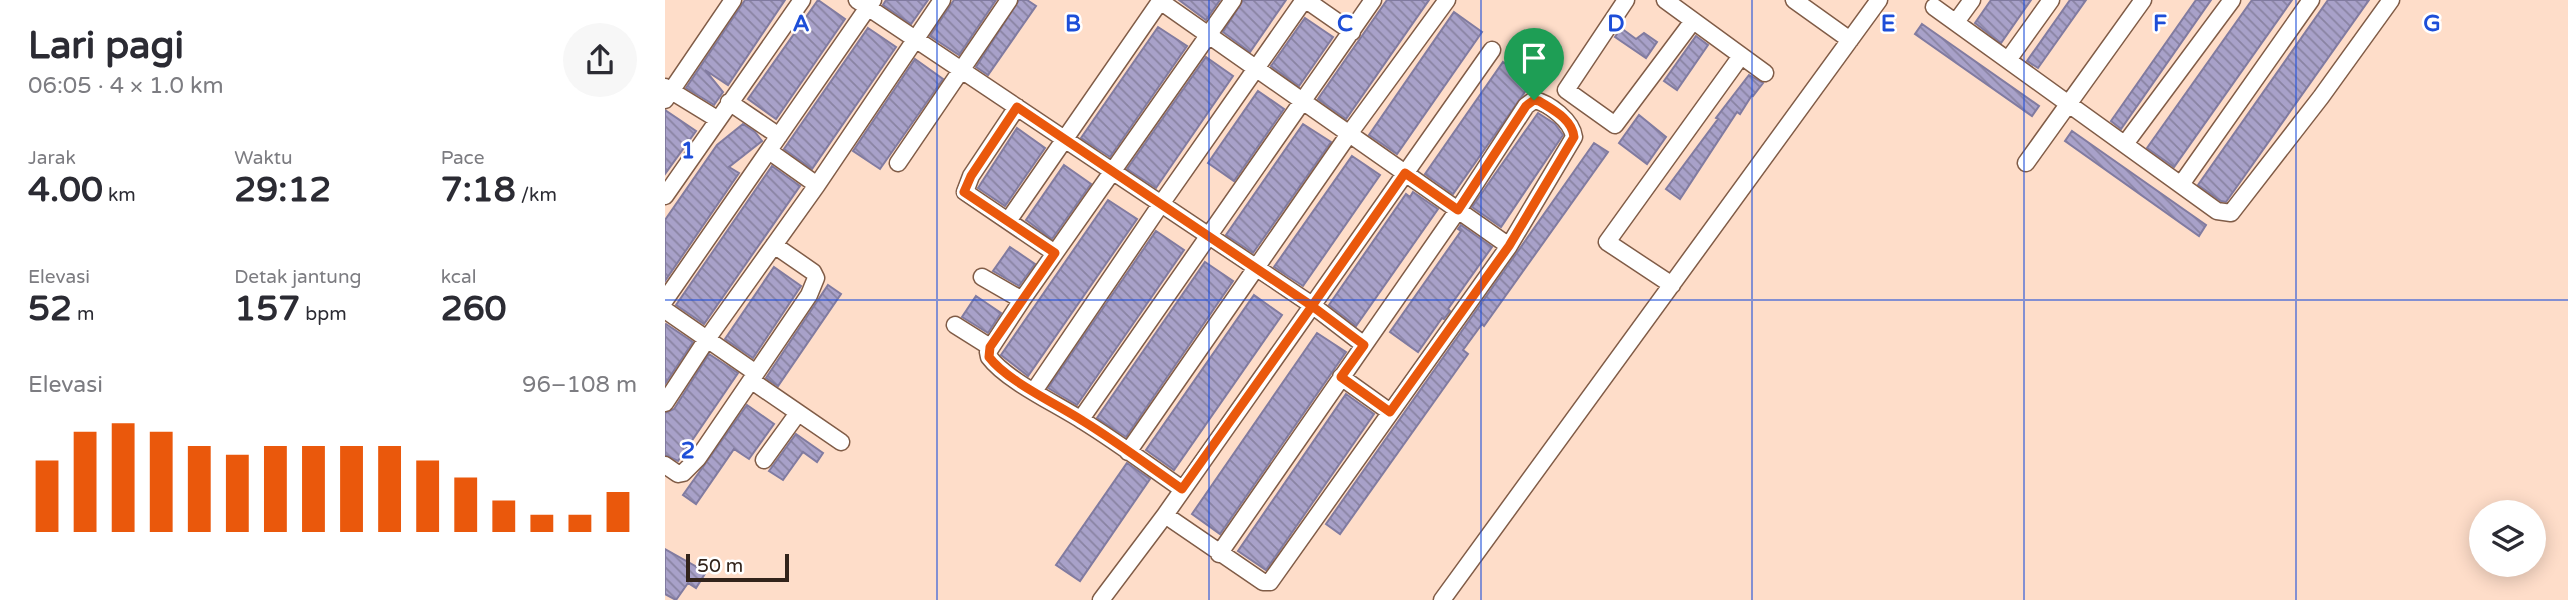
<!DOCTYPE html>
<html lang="id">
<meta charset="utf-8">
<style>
body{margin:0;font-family:"Varela Round",sans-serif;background:#f7f7f7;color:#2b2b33;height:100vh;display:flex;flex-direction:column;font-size:26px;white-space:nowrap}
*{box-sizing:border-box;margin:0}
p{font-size:23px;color:#7c7c81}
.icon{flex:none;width:38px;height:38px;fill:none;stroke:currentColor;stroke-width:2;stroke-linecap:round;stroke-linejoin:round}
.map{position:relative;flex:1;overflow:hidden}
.drawer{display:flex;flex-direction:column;background:#fff;width:665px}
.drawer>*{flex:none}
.controls{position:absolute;left:1804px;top:500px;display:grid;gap:14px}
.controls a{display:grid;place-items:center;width:77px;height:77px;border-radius:50%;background:#fff;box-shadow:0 4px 18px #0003;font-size:35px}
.scale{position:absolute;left:21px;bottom:18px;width:103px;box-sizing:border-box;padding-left:7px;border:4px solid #32231a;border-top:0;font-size:19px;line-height:24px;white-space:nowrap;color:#32231a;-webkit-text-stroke:5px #fff;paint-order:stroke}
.pin{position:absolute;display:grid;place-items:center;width:60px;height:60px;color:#fff;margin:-72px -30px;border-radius:50% 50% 50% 0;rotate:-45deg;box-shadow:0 0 7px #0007}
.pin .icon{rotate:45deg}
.round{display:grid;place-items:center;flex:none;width:74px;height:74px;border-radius:37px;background:#f7f7f7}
.overview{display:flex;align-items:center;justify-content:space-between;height:119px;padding:0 28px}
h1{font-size:38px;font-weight:800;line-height:52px}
.metrics{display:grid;grid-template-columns:repeat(3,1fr);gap:10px;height:119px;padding:7px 28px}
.metrics div{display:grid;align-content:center}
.metrics b{font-size:35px;font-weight:800}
.metrics small{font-size:19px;font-weight:400}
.metrics p{font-size:19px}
.chart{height:196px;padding:14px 28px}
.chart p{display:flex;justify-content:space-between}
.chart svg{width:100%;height:126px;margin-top:7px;stroke:#ea580c;stroke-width:6}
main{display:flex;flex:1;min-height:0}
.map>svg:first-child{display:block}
.building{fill:url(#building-back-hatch);stroke:#817ba0;stroke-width:2}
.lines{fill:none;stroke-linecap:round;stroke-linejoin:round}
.street-casing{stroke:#805c47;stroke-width:19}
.street{stroke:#fff;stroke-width:16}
.route-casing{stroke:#fff;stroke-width:14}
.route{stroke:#ea580c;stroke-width:9}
.grid{fill:none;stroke:#1d4ed8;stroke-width:2;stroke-opacity:0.55}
.grid-label{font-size:23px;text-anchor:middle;font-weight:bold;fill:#1d4ed8;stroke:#fff;stroke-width:5;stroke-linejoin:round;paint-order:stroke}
</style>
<main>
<section class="drawer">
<div class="overview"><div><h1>Lari pagi</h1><p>06:05 · 4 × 1.0 km</p></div><a class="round"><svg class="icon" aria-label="share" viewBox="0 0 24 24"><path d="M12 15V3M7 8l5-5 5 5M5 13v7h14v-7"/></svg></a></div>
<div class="metrics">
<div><p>Jarak</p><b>4.00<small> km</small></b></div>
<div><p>Waktu</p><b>29:12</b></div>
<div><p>Pace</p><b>7:18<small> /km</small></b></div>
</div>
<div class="metrics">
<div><p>Elevasi</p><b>52<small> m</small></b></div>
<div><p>Detak jantung</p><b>157<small> bpm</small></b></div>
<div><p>kcal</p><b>260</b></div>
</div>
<div class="chart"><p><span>Elevasi</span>96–108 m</p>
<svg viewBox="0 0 160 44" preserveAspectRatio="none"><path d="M5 44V19M15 44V9M25 44V6M35 44V9M45 44V14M55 44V17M65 44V14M75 44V14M85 44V14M95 44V14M105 44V19M115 44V25M125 44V33M135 44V38M145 44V38M155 44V30"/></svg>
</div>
</section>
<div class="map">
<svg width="1903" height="600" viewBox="0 0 1903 600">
<defs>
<pattern id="building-back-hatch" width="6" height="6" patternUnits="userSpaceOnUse" patternTransform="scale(1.75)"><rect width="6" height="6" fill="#a8a1c9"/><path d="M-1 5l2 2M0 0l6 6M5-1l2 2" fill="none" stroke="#8983a2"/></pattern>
</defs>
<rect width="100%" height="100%" fill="#feddc9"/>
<path class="building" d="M80 0H120L63 85 40 70 58 92 49 105 21 88Z
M153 0 180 19 111 119 83 99Z
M221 0H263L246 24 218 5Z
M289 0H331L294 55 265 36Z
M354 0H362L371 6 323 75 311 67Z
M514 0H555L541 20Z
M578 0H621L585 52 558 32Z
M722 0H764L681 119 653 99Z
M1326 0H1366L1336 43 1310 23Z
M1405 0H1421L1373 68 1362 61Z
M1531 0H1546L1456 129 1446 121Z
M1587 0H1627L1509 167 1482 148Z
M1663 0H1704L1561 202 1556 201 1533 185Z
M789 12 817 32 732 154 704 135Z
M640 18 668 37 634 86 606 66Z
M1257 24 1374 106 1367 116 1250 34Z
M493 27 522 46 445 157 416 138Z
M203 28 231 47 147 169 119 149Z
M956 28 971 39 979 33 992 42 981 58 950 37Z
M1031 36 1043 45 1012 90 999 81Z
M541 57 568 76 491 188 462 169Z
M250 59 278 79 215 169 188 151Z
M838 62 867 82 788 194 760 174Z
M1084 75 1098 83 1088 96 1087 95 1075 114 1072 112 1015 199 1001 189 1053 119 1051 118Z
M593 91 619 109 569 181 543 163Z
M0 110 31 131 0 174Z
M873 113 890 124 898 135 836 227 807 207Z
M974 115 1001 137 982 164 954 143Z
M78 124 90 132 97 141 64 167 74 173 0 281V220L52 145Z
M638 124 666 142 588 253 561 235Z
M352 128 380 148 340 206 313 188Z
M1407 131 1541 225 1534 236 1400 141Z
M929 143 943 152 819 326 817 324 798 350 803 354 675 534 661 524Z
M687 156 715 175 638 286 609 267Z
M399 165 426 184 387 239 361 220Z
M107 166 135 186 39 324 11 305Z
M748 192 773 209 691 326 664 305 741 194 745 197Z
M443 200 472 219 363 376 336 355Z
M796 225 827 247 783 309 785 311 779 319 777 318 753 352 725 332 796 231 793 229Z
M491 231 519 250 412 405 383 388Z
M345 247 370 264 354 286 328 271Z
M540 262 568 281 461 437 432 418Z
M109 267 136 286 88 358 60 339Z
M163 285 176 294 113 386 101 378Z
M589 295 617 315 509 470 481 450Z
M311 296 336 313 323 333 297 317Z
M1 324 28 342 0 384V325Z
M652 333 681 352 555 534 527 514Z
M44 354 73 373 13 461 0 455V413L9 409Z
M681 394 709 414 601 570 573 551Z
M82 405 109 424 84 459 69 449 31 504 18 495Z
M131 434 158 453 152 462 138 452 118 480 104 471Z
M462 463 485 479 415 581 391 565Z
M0 549 41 572 31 588 23 583 11 600 0 594Z"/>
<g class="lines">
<defs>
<path id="street" d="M192 0 647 305 699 345
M641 0 687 32
M961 0 901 90 950 125 1028 21
M1000 0 1100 73
M1129 0 1185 40
M495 1 844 246
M1269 7 1552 211 1566 213 1656 97 1726 0
M1291 22 1307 0
M1343 60 1386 0
M0 87 52 119
M0 100 68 0
M64 102 114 136
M352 107 306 176 300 192 390 253
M1460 144 1567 0
M104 151 152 185
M233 163 344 0
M1361 163 1478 0
M1517 183 1646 0
M0 196 137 0
M343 221 496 0
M317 277 357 300
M1007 285 942 242 1076 56
M0 300 208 0
M0 310 91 373 144 295 151 278 148 272 109 245
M290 325 325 347
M676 377 725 412
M87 381 176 442
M369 391 496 204 639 0
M0 403 42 339 152 185 277 0
M416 419 708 0
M463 452 684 134 782 0
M99 460 133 413
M0 465 13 474 18 473 33 458 91 373
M517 489C484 466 452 442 418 421 392 404 342 381 324 357L323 352 357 300 568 0
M500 515 598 582H605L844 246 909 137C907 121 884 103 869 100L861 106 793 210 554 554
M436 600 500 515 827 50
M777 600 1214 0"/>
</defs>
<use href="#street" class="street-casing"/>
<use href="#street" class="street"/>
</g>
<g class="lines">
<defs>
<path id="route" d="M869 100 861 106 793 210 740 173 647 306 352 107 306 176 299 192 390 253 325 347 324 357C342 381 392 404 418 421 452 442 484 466 517 489L647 306 699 345 676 377 725 412 844 246 909 137C907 119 888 110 874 101L869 100"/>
</defs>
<use href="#route" class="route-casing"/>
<use href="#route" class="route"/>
</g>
<path class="grid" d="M272 0V600M544 0V600M816 0V600M1087 0V600M1359 0V600M1631 0V600M0 300H1903"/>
<g class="grid-label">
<text x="136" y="31">A</text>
<text x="408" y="31">B</text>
<text x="680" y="31">C</text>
<text x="951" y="31">D</text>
<text x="1223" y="31">E</text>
<text x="1495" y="31">F</text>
<text x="1767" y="31">G</text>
<text x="23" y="158">1</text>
<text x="23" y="458">2</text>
</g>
</svg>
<div class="controls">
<a><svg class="icon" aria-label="layers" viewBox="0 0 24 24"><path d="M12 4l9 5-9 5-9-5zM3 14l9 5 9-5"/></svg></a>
</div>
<div class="scale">50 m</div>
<div class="pin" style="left:869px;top:100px;background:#1e9e55"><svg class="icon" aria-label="arrive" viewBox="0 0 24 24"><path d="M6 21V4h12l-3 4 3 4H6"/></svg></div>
</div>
</main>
